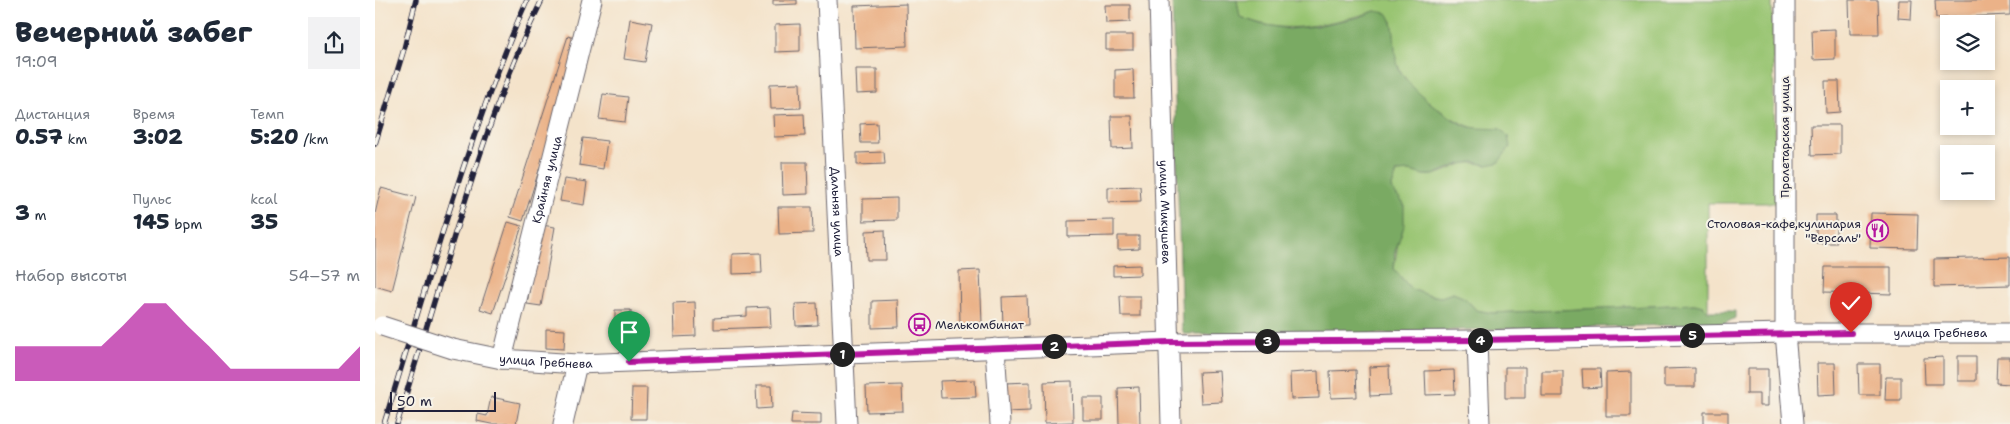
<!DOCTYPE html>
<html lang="ru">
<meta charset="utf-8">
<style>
body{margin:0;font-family:"Shantell Sans",sans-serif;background:#f2f2f3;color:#1f2937;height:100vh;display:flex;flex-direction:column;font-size:19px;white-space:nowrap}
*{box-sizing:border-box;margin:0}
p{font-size:16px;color:#747a83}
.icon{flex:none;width:28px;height:28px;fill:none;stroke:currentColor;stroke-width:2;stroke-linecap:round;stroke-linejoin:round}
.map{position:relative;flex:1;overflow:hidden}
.side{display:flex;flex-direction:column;background:#fff;width:375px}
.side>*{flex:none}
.fabs{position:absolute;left:1565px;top:15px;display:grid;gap:10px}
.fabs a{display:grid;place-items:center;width:55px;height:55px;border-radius:0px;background:#fff;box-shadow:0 2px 8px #0003;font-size:25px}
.scale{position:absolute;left:15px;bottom:12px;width:106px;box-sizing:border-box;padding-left:5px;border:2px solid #22223b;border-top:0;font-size:14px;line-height:18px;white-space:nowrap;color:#22223b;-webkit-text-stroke:4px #f7f3e8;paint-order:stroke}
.pin{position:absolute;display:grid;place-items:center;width:42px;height:42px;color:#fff;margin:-51px -21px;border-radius:50% 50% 50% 0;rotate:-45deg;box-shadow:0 0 5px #0007}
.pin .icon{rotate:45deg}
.km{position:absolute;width:25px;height:25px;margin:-12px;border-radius:50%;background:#222;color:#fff;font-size:14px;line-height:25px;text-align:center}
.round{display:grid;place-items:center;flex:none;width:52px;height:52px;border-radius:0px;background:#f2f2f3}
.summary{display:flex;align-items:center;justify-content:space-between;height:85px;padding:0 15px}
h1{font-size:28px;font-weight:800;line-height:38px}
.metrics{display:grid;grid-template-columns:repeat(3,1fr);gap:8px;height:85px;padding:5px 15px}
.metrics div{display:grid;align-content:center}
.metrics b{font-size:21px;font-weight:800}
.metrics small{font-size:14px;font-weight:400}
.metrics p{font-size:14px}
.chart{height:140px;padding:10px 15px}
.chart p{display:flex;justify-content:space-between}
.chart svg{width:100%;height:90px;margin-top:5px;fill:#b5179e;opacity:.7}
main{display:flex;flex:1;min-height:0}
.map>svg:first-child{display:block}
.green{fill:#99c572;stroke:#5e7456}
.forest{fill:#7aaa64;stroke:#4e6650}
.building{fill:#ebb288}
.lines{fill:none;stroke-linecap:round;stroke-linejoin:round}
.minor-casing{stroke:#6c666d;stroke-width:21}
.minor{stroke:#fff;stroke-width:19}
.rail-casing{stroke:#22223b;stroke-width:5.5}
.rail{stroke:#f7f3e8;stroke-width:4;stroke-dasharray:11;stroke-linecap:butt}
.minor-bridge-casing{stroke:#6c666d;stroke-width:21;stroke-linecap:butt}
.minor-bridge{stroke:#fff;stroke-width:19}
.route-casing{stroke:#fff;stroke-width:10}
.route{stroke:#b5179e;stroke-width:6}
.labels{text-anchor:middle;stroke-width:4;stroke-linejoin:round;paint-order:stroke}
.street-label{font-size:12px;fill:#22223b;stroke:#f7f3e8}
.poi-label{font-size:12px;fill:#22223b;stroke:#f7f3e8;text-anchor:end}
</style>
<main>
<section class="side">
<div class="summary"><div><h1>Вечерний забег</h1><p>19:09</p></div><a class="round"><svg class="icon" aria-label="share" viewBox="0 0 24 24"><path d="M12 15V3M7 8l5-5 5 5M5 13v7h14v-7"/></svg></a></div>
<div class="metrics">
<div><p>Дистанция</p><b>0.57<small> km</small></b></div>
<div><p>Время</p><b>3:02</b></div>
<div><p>Темп</p><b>5:20<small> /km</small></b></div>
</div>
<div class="metrics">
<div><b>3<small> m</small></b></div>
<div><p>Пульс</p><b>145<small> bpm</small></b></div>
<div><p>kcal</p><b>35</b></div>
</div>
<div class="chart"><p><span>Набор высоты</span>54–57 m</p>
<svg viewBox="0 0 160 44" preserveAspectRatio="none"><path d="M0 44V27L10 27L20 27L30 27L40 27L50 17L60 6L70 6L80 17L90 27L100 38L110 38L120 38L130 38L140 38L150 38L160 27V44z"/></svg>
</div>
</section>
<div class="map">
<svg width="1635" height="424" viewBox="0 0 1635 424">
<rect width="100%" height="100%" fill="#f7f3e8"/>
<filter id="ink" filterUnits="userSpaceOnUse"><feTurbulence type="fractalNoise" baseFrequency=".02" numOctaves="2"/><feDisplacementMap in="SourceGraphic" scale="10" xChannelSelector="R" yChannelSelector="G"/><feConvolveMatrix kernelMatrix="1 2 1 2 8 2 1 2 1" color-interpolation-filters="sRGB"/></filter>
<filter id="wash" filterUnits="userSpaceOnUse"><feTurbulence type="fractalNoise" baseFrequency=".0096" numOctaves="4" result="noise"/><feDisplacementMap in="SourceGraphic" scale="20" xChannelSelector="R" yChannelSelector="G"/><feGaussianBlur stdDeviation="1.12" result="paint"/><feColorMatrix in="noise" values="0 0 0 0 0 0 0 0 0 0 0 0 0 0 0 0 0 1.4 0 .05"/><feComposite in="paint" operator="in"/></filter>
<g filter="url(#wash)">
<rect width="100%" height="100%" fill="#f4e3ca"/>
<path class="green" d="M862 0H1397L1401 203H1333V311L1320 304 1117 313 1101 310 1090 298 1078 293 1066 297 1053 295 1036 289 1019 269 1029 204 1016 189 1022 172C1026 172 1030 171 1034 171 1042 172 1049 177 1058 175 1082 170 1083 158 1112 165L1096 127C1073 119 1037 92 1025 70 1018 57 1019 36 1017 21L1000 11C989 15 978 17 966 20 924 29 907 32 864 17Z"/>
<path class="forest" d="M797 0H862L865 17 885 24 914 29 941 26 984 17 1000 11 1012 13C1024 29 1016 51 1024 69 1032 87 1077 123 1095 127 1105 129 1116 128 1126 129L1133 136 1135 147 1123 163 1112 165 1099 162 1085 164 1058 175H1048L1035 171 1022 172 1016 189 1029 204V226L1020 252 1019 269 1036 289 1053 295 1066 297 1078 293 1090 298 1101 310 1117 313 1320 304 1328 306 1333 311H1360V318L1349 324 1084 330 1015 334H809L807 328Z"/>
<g id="blocks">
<path class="building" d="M398 0H422V4L398 5Z
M1474 0H1503L1504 34H1475Z
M1524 0H1537L1536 19 1523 18Z
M1560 0H1635V15L1561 18Z
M531 4 532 46 480 48 479 6Z
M730 5H755V22L731 23Z
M255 19 277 23 270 62 249 59Z
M425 24V51L400 52V25Z
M1460 29V59L1438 60 1437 30Z
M731 35H758V50H731Z
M193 36 205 40 148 221 135 217Z
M480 69H502V93L481 94Z
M758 69 759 98H740V70Z
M1450 81H1464L1465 112 1451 113Z
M425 83 426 108 396 109 395 84Z
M228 94 253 97 250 122 224 119Z
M429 114 430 136 399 137 398 115Z
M736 116H757L758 148 737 149Z
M502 123 503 143H486L485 124Z
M1436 125H1465V154L1437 155Z
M208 138 232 141 228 169 204 165Z
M509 152 510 164 482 165V153Z
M407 162H432L433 194 408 195Z
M189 179 212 182 209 205 185 201Z
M765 186 766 201 733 202V187Z
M6 188 41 197 17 291 0 286V214Z
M522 198V220L488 221V199Z
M403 207H437L438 233 404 234Z
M1496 213 1543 214 1542 249 1495 248Z
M1441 215H1461V243H1441Z
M739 220V236L693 237V221Z
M133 222 147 226 118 313 105 309Z
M166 225 180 227 166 306 152 304Z
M510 230 511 260H492L491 231Z
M743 236H764V249L743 250Z
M386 253 387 273 357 274V254Z
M1635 257V285L1559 287V259Z
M765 265V275L738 276V266Z
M1450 267H1516V294L1449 292Z
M605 270 607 323 585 324 584 271Z
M652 296 653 325 628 326 627 297Z
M745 296H765V316H746Z
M523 300 524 327 497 328V301Z
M320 302 321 336 299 337 298 303Z
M442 303 443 325 421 326 420 304Z
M395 307 396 327 339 329V318L372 316V308Z
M240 310H256V341H240Z
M171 329 190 330 189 349 171 348Z
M1583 356H1601V381H1583Z
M1568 357V384H1550L1549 358Z
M1622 357H1635V384L1621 383Z
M1442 363H1460L1461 394 1443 395Z
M1483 364H1505V395H1484Z
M1014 366 1015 395 995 396 994 367Z
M1130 367H1150V398H1130Z
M1320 368V387H1289V369Z
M1207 369H1225L1226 387 1208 388Z
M1372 369H1393V406H1384V394H1372Z
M981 370 982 397 956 398 955 371Z
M1079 370 1080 394 1051 395 1050 371Z
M845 371 847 402 826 403 824 372Z
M943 371 944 398 916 399 915 373Z
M1167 371H1188V396H1167Z
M1256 372V416H1231V373Z
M1511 377H1526V400H1510Z
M600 380 601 397 566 398 565 381Z
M697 381 698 422 670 423 669 382Z
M655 382V411L631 412 630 383Z
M527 385 528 411 492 412 491 386Z
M381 386H396L397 408 382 409Z
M764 387 765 424H744L743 388Z
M257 388H272L271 419H256Z
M116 397 145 403 141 424H116L102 421 103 414 112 416Z
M708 398H728V420H708Z
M1329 412H1353V424H1329Z
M417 413 446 414V424H416Z"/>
</g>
</g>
<g filter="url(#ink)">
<use href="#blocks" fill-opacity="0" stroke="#6c666d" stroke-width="1"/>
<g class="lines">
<defs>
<g id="minor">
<path id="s1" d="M452 0 472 424"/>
<path id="s2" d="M784 0 796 424"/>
<path d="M1410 0V333L1418 424"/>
<path d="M1102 340 1105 424"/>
<path d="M620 348 625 424"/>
<path id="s3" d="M78 349 127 359 202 364 794 342 1102 340 1410 333H1635"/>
<path id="s4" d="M127 359 217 0"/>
<path d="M188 424 202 364"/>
</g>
</defs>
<use href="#minor" class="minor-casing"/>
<use href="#minor" class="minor"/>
<defs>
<path id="rail" d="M0 144 29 49 41 0
M9 424C53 281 92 137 152 0
M22 424C40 365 58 305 76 246 102 162 128 79 167 0"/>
</defs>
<use href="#rail" class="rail-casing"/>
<use href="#rail" class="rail"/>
<defs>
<path id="minor-bridge" d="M7 326 78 349"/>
</defs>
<use href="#minor-bridge" class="minor-bridge-casing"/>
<use href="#minor-bridge" class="minor-bridge"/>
</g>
</g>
<g class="lines" filter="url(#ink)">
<defs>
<path id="route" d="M254 362 794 342 1102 340 1476 333"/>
</defs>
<use href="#route" class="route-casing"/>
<use href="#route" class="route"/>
</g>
<defs>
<symbol id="restaurant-ring" viewBox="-11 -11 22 22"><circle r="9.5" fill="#f7f3e8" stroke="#b5179e" stroke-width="1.5"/><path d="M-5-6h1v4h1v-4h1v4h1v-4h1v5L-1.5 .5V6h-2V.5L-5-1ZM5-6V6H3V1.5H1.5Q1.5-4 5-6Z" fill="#b5179e"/></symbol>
<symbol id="bus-ring" viewBox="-11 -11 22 22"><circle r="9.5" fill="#f7f3e8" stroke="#b5179e" stroke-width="1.5"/><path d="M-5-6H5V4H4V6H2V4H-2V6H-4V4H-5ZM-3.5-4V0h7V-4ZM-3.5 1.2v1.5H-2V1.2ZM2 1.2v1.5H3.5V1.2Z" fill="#b5179e"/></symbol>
</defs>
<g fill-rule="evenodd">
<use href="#restaurant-ring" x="1490" y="218" width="25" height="25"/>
<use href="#bus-ring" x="532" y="312" width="25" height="25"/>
</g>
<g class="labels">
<g class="street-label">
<text transform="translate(1410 137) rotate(-90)" y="4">Пролетарская улица</text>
<text dy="4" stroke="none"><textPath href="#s4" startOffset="185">Крайняя улица</textPath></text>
<text dy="4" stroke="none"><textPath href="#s1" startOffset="212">Дальняя улица</textPath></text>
<text dy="4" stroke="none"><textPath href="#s2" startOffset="212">улица Микушева</textPath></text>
<text dy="4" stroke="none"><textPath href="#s3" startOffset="1489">улица Гребнева</textPath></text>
<text dy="4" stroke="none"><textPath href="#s3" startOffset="94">улица Гребнева</textPath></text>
</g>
<g class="poi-label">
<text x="1486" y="228">Столовая-кафе,кулинария<tspan x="1486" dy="14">"Версаль"</tspan></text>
<text x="560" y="329" text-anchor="start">Мелькомбинат</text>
</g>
</g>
</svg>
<div class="fabs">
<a><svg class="icon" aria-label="layers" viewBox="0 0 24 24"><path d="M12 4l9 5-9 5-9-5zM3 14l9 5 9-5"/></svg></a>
<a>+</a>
<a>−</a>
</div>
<div class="scale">50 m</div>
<div class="pin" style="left:254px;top:362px;background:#1e9e55"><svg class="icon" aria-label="arrive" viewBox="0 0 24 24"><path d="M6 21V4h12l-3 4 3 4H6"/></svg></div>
<div class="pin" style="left:1476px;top:333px;background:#d93025"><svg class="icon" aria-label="check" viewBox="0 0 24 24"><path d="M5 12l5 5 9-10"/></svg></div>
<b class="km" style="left:467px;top:354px">1</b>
<b class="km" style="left:679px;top:346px">2</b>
<b class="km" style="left:892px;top:341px">3</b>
<b class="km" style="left:1105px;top:340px">4</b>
<b class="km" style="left:1317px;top:335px">5</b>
</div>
</main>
